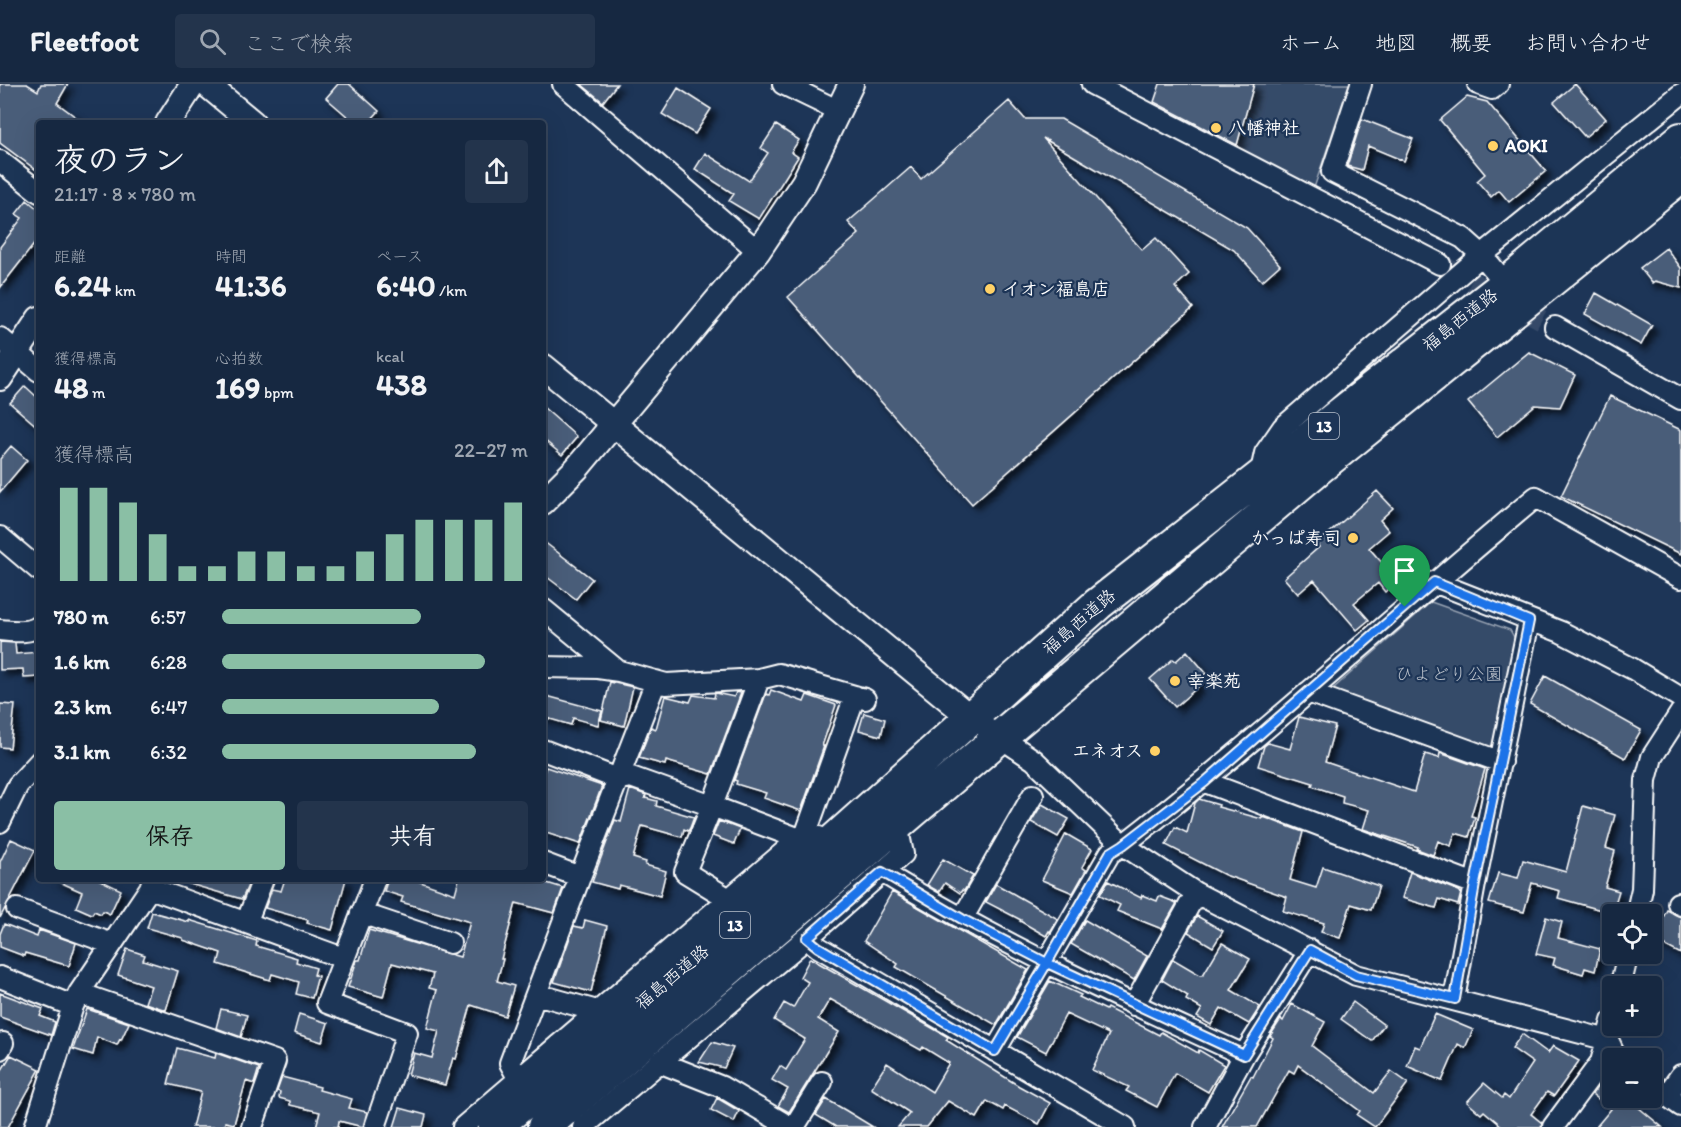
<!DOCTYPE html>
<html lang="ja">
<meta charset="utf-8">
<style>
body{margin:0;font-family:Itim,"Klee One",sans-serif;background:#23344c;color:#f1f3f6;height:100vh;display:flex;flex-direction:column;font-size:22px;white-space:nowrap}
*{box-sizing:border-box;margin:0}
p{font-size:20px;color:#9ea6b1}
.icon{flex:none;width:33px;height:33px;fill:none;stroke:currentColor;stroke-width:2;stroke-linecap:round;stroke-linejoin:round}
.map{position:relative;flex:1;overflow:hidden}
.details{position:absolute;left:36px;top:36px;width:510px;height:762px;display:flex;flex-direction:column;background:#162841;border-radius:6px;box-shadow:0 6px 24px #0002,0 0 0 2px #35445a}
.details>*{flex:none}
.fabs{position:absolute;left:1602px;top:820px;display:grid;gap:12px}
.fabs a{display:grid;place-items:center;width:60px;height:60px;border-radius:6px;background:#162841;box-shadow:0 6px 24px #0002,0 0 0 2px #35445a;font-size:30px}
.pin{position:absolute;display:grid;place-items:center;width:51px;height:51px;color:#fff;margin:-62px -26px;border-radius:50% 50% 50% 0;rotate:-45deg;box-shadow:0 0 6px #0007}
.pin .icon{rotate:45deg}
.round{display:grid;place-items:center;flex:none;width:63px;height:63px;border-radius:6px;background:#23344c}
.head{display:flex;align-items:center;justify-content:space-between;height:102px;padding:0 18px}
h1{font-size:33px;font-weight:800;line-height:45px}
.stats{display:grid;grid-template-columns:repeat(3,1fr);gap:9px;height:102px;padding:6px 18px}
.stats div{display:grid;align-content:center}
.stats b{font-size:30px;font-weight:800}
.stats small{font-size:16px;font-weight:400}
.stats p{font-size:16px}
.chart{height:168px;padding:12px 18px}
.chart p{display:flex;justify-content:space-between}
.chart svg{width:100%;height:108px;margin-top:6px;stroke:#8abfa5;stroke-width:6}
.cta{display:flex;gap:12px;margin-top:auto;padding:12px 18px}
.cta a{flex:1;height:69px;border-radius:6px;background:#8abfa5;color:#111;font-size:24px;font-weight:800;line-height:69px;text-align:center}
.cta a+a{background:#23344c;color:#f1f3f6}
ul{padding:0 18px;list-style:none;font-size:20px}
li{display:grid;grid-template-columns:96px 72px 1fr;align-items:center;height:45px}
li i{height:15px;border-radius:8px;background:#8abfa5}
header{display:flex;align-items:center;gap:36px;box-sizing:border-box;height:84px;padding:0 30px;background:#162841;border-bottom:2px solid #35445a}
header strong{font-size:28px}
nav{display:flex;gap:33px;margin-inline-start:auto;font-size:21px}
.search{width:420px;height:54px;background:#23344c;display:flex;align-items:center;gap:15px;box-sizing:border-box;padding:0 21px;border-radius:6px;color:#9ea6b1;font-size:22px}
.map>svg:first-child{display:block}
.green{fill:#364b69;stroke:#9aa5b4;stroke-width:1.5}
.building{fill:#4a5d79;stroke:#fff;stroke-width:1.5;filter:url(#shadow)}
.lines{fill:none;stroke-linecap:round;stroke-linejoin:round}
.minor-tunnel{stroke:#344968;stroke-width:20;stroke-dasharray:20 10;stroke-linecap:butt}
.minor-casing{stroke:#fff;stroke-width:24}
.tertiary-casing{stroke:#fff;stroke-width:28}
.trunk-casing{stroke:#fff;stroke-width:36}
.minor{stroke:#1d3557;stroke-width:20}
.tertiary{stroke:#1d3557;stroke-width:24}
.trunk{stroke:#1d3557;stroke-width:32}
.route-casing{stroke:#fff;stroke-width:12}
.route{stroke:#1a73e8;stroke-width:8}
.poi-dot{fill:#ffd166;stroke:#1d3557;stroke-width:2}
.labels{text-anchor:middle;stroke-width:4.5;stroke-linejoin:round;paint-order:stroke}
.shield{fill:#1d3557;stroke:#bbc2cd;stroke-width:1.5}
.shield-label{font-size:16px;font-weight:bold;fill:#fff}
.poi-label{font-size:18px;font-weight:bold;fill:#fff;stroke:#1d3557;text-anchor:start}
.street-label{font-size:18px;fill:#fff;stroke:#1d3557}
.park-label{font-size:18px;fill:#b9c0ca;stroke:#1d3557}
</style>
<header>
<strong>Fleetfoot</strong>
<div class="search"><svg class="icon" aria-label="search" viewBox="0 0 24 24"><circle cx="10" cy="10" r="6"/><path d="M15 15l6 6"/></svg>ここで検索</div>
<nav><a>ホーム</a><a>地図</a><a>概要</a><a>お問い合わせ</a></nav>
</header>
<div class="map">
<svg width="1681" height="1043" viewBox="0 0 1681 1043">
<defs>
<filter id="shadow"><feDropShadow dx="5.5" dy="5.5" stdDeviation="3" flood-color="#0009"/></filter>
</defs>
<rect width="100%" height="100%" fill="#1d3557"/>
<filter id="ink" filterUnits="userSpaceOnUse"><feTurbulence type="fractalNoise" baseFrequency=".0167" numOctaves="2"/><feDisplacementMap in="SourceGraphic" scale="12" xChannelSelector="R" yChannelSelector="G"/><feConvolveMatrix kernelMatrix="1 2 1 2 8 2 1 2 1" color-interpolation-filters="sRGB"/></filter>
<g filter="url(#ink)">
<path class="green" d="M1250 0H1349L1313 107 1235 68 1253 2Z
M1431 518 1510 546 1519 562 1496 673 1326 611Z"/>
<path class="building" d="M0 0H27L38 7 41 0H68L57 19 84 39H39V88L0 59Z
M338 0H349L379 27 368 39H355L326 14Z
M581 0H617L603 18Z
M1160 0H1254L1237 61 1154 18Z
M1575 0 1606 35 1585 53 1554 18Z
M678 4 711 25 695 50 662 30Z
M1467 13 1487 18 1546 87 1509 118 1499 106 1491 113 1477 97 1485 90 1440 36Z
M1009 17 1025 35H1061L1247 144 1280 181 1262 197 1234 166 1043 54 1142 166 1156 154 1189 190 1175 203 1193 224 972 420 788 213 859 150 848 138 911 83 921 95Z
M1362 35 1413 55 1404 77 1368 62 1362 86 1347 82Z
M776 41 799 56 791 68 798 73 759 135 729 117 734 110 695 85 705 69 749 97 768 69 761 64Z
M27 116 39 126V154L0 204V163L22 134 16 130Z
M1666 164 1681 184V204L1655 197 1652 199 1640 184Z
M1596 209 1652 241 1641 261 1585 230Z
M1529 268 1575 291 1560 323 1535 321 1497 353 1468 318Z
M25 302 39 315V344L10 319Z
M1610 312 1681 346V470L1561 412Z
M543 323 577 353 562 371 543 355Z
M11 362 27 376 0 408V375Z
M1377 407 1393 424 1380 436 1389 447 1369 464 1390 488 1388 490 1396 499 1385 508 1378 499 1354 519 1369 536 1357 546 1314 496 1298 510 1284 494 1319 463 1317 460Z
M543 457 592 495 576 515 543 490Z
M0 558 15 559 16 570 39 568V593L24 594 23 585 0 586Z
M1187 567 1206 589 1195 599 1198 603 1175 623 1150 595 1173 575 1176 577Z
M1545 592 1641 646 1625 674 1530 620Z
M610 598 633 603 624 642 601 636Z
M771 606 804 618 807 611 836 621 822 662H824L801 727 764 714 766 709 736 700 737 697 734 696 766 610 769 611Z
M736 608 741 609 711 690 666 677 665 681 639 674 651 643 656 645 665 612 690 618 693 611 714 614 715 609 734 613Z
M543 611 602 627 598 641 573 634 571 641 543 633Z
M0 620 15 621 10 664 0 663Z
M864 629 885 635 881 652 859 646Z
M1299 633 1335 642 1325 678 1414 708 1425 670 1439 674 1440 669 1485 685 1471 732 1475 733 1469 753 1455 749 1451 762 1438 757 1433 771 1417 765 1418 763 1363 745 1369 726 1342 719 1343 712 1312 702 1313 699 1258 682 1264 662 1268 659 1290 665Z
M546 683 602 702 580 760 543 748V691Z
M630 705 646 711 645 714 657 717 656 722 694 733 690 744 688 747 684 745 682 753 642 742 633 774 646 778 645 781 666 787 660 812 619 801 618 805 592 798 615 736 621 738Z
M1199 715 1219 721 1218 723 1262 735V733L1266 734 1303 748 1290 796 1316 804 1323 783 1379 802 1371 826 1351 820 1340 854 1321 848 1324 839 1283 827 1287 813 1225 791 1166 761 1175 743 1187 749 1195 719Z
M1042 720 1069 735 1058 753 1031 738Z
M1583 722 1615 731 1606 764 1615 767 1605 803 1619 807 1612 829 1558 814 1560 807 1532 799 1524 828 1489 819 1498 789 1518 794 1523 776 1566 788Z
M719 737 740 745 734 760 713 752Z
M1066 750 1092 765 1082 783 1086 786 1073 809 1042 796Z
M11 755 35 766 0 834V778Z
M943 775 973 792 964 807 962 806 960 809 945 799 939 808 927 801Z
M1410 788 1459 807 1461 809 1458 821 1439 815 1436 824 1402 814Z
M53 795H98L121 806 110 830 103 827 101 830 94 827 92 830 76 823 82 808Z
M187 795H246L245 797 249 799 242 815 186 799Z
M285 795H346L332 846 307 839 308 836 265 824 272 805 281 807Z
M388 795H412L455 810 459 795H534L563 804 554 829 516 819 501 875H503L497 897 514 902 505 932 471 921 456 975 453 974 445 1001 408 991 414 969 432 974 439 947 427 944 437 906 429 904 433 890 392 879 383 913 348 903 357 876H360L369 846 460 873 470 838 401 818 403 813 384 807Z
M1108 797 1141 814 1142 811 1157 817 1159 812 1177 819 1162 845 1117 827 1120 821 1100 811Z
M996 800 1058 835 1050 848 1049 847 1046 852 1020 837 1021 836 986 818Z
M892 808 1028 886 996 941 896 883 898 880 864 857Z
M1667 826 1681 833V870L1652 855Z
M152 828 189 838V836L257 857 256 862 297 874 296 878 316 884 314 891 318 892 312 914 296 910 299 898 272 890 270 896 218 880 221 869 183 856V854L147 844Z
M1197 832 1223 847 1213 863 1188 848Z
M1546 833 1562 838 1558 854 1600 865 1595 887 1585 884 1583 890 1553 881 1555 874 1536 870Z
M585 836 607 842 591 908 554 898 574 842 583 844Z
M1085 836 1147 872 1134 896 1071 860Z
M4 840 37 853 39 846 76 859 69 882 25 869 24 872 0 863V850Z
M1222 859 1250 875 1231 906 1260 923 1249 940 1221 924 1211 941 1197 933 1202 925 1186 916 1188 912 1162 896 1173 875 1200 891H1203Z
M127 865 145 871 143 876 178 887 166 926 145 919 151 902 118 891Z
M810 874 948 953 946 956 1019 1002 1050 1019 1039 1040 1005 1022 1003 1026 987 1017 977 1034 948 1017 927 1043H898L910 1029 871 1004 887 979 932 1008 949 979 923 963 921 966 830 915 818 935 839 948 789 1028 778 1022 788 1005 772 996 780 982 786 986 805 955 774 936 784 919 793 924 808 898 800 893Z
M1050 897 1081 911 1079 913 1106 926 1107 924 1159 951 1161 948 1198 969 1199 966 1224 981 1208 1008 1175 989 1157 1023 1126 1007 1129 1003 1092 986 1109 950 1066 930 1046 968 1017 953Z
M0 909 43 925 40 932 55 938 51 951 0 933Z
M1353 918 1384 941 1372 957 1341 935Z
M1292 920 1325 938 1312 962 1374 1009 1391 987 1408 999 1375 1043 1357 1031 1360 1027 1298 981 1294 989 1289 986 1257 1043H1222L1251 992 1253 993 1273 954 1270 952 1281 935 1283 937Z
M87 925 129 939 121 956 120 955 117 961 97 953 93 971 73 965Z
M221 925 247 931 241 953 216 944Z
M299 930 328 939 322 958 294 949Z
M1435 930 1473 946 1465 964 1458 960 1442 997 1407 982 1415 962 1420 964Z
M1522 950 1548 969 1553 962 1579 977 1554 1012 1547 1008 1531 1030 1542 1039 1541 1043H1503L1484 1027 1481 1030 1467 1018 1484 999 1502 1014 1504 1011 1509 1015 1533 979 1512 964Z
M712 958 733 964 724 984 699 978Z
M177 964 215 974 216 969 259 984 254 1000 246 997 234 1040 225 1038 224 1043H192L201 1008 168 1000Z
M11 971 40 985 8 1043H0V989Z
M1611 985 1612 986V1014H1627L1662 1043H1596L1611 1025 1592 1010Z
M282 993 320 1003 319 1006 352 1015 349 1024 367 1028 363 1043 339 1037 338 1043H316L320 1028 290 1021V1017L279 1014 280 1008 277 1007Z
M717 1014 739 1027 734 1038 711 1026Z
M826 1015 845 1026 873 1043H836L816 1031Z
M400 1024 426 1031 423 1043H394Z"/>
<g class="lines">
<path class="minor-tunnel" d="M1445 183 1555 243"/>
<defs>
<path id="minor" d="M563 0 758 167
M783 0 839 27
M1092 0 1440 180
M1361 0 1332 88 1463 154 1482 171 1506 200
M1478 0 1492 5 1498 0
M0 77 39 108
M1555 243 1681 315
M0 254 39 287
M1260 392 1265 369 1283 343 1482 171 1681 10
M0 453 39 486
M1434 498 1561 548 1633 585 1681 614
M543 525 617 586
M0 546C12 547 29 550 39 542
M543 583 598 584 619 587 666 600 759 595 779 590 865 615
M1308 608 1501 678
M970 633 1034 676 1123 761 1196 809 1356 891 1608 956 1617 975
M543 666 618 695 631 693 712 722 759 595
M1205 698 1475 800
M0 738 18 701 39 678
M806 749 855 612
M543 779 580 793 656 597
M882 788C998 859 1121 915 1244 971
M375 795 327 919 407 949 375 1043
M150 804 343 874
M729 815 685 788 712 722 800 755
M1678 819 1681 821
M17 825 112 860
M361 829 450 859
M1636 831 1642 805 1646 696 1652 673 1681 628
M962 835 1033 711
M247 837 263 795
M807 854 818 863 1125 1043
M0 893 73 922
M1620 903 1628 870
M79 909 275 977 252 1043
M536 910 597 927
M1454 915 1475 800 1529 537
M1134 921 1196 809
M0 965 3 959
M995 967 1110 769 1123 761C1265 651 1398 528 1536 413L1681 494
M659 978 722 1003 790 1043
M518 994 510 979 580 793
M1652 1001 1681 1022
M1666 1012 1681 991
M35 1043 73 922 79 909 150 804 153 795
M463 1043 806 749 832 757
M583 1043 815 847 903 770 897 741
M794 1043 822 998
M1205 1043 1244 971 1310 866
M1553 1043 1601 978 1612 937"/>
<path id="tertiary" d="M206 0 253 39
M168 39 193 0
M543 282 970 633
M0 294 39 235
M543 418 577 384 758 167 804 98 851 0"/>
<path id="trunk" d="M495 1043 813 775 1098 520 1506 200 1681 55
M544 1043 1001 652 1320 383 1681 92"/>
</defs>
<use href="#minor" class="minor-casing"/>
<use href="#tertiary" class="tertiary-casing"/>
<use href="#trunk" class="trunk-casing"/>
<use href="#minor" class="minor"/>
<use href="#tertiary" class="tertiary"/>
<use href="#trunk" class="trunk"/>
</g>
</g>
<g class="lines" filter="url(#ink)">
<defs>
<path id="route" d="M1405 523 1205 698 1123 761 1110 769 1047 879 962 835 882 788 807 854 818 863 995 967 1047 879 1244 971 1310 866 1356 891 1455 915 1475 800 1529 537 1434 498 1405 523"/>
</defs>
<use href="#route" class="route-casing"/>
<use href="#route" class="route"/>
</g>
<g class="poi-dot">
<circle cx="1216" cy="44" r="6"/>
<circle cx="1493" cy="62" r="6"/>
<circle cx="990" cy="205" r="6"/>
<circle cx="1353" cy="454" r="6"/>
<circle cx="1175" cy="597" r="6"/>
<circle cx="1155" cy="667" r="6"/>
</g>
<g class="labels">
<g class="shield">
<rect x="1309" y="329" width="30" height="26" rx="4.5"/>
<rect x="720" y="828" width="30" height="26" rx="4.5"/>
</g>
<g class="shield-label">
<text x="1324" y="348">13</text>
<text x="735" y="847">13</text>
</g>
<g class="poi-label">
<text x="1228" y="50">八幡神社</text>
<text x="1505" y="68">AOKI</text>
<text x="1002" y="211">イオン福島店</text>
<text x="1341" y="460" text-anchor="end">かっぱ寿司</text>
<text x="1187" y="603">幸楽苑</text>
<text x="1143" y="673" text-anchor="end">エネオス</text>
</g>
<g class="street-label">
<text transform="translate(1460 236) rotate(-38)" y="6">福島西道路</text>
<text transform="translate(1079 538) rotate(-41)" y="6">福島西道路</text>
<text transform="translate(672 893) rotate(-40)" y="6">福島西道路</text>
</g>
<g class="park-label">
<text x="1449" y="596">ひよどり公園</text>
</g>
</g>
</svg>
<div class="fabs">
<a><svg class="icon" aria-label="locate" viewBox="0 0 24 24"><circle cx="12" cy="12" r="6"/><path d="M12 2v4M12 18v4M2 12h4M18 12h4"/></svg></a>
<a>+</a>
<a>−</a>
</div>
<div class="pin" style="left:1405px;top:523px;background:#1e9e55"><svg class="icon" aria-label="arrive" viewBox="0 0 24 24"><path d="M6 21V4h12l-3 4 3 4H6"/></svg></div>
<section class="details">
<div class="head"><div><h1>夜のラン</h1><p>21:17 · 8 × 780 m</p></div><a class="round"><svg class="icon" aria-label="share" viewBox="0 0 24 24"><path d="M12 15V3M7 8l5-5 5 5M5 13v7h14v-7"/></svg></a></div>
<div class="stats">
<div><p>距離</p><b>6.24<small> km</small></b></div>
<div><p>時間</p><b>41:36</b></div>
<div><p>ペース</p><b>6:40<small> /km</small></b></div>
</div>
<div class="stats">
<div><p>獲得標高</p><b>48<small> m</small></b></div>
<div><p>心拍数</p><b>169<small> bpm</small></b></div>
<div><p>kcal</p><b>438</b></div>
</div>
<div class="chart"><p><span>獲得標高</span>22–27 m</p>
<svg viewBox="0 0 160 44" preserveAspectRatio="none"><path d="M5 44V6M15 44V6M25 44V12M35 44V25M45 44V38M55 44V38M65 44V32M75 44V32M85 44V38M95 44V38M105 44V32M115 44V25M125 44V19M135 44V19M145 44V19M155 44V12"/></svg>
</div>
<ul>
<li><b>780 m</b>6:57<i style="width:65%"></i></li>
<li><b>1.6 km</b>6:28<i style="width:86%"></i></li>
<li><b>2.3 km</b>6:47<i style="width:71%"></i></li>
<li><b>3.1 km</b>6:32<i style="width:83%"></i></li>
</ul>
<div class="cta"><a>保存</a><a>共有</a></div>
</section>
</div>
